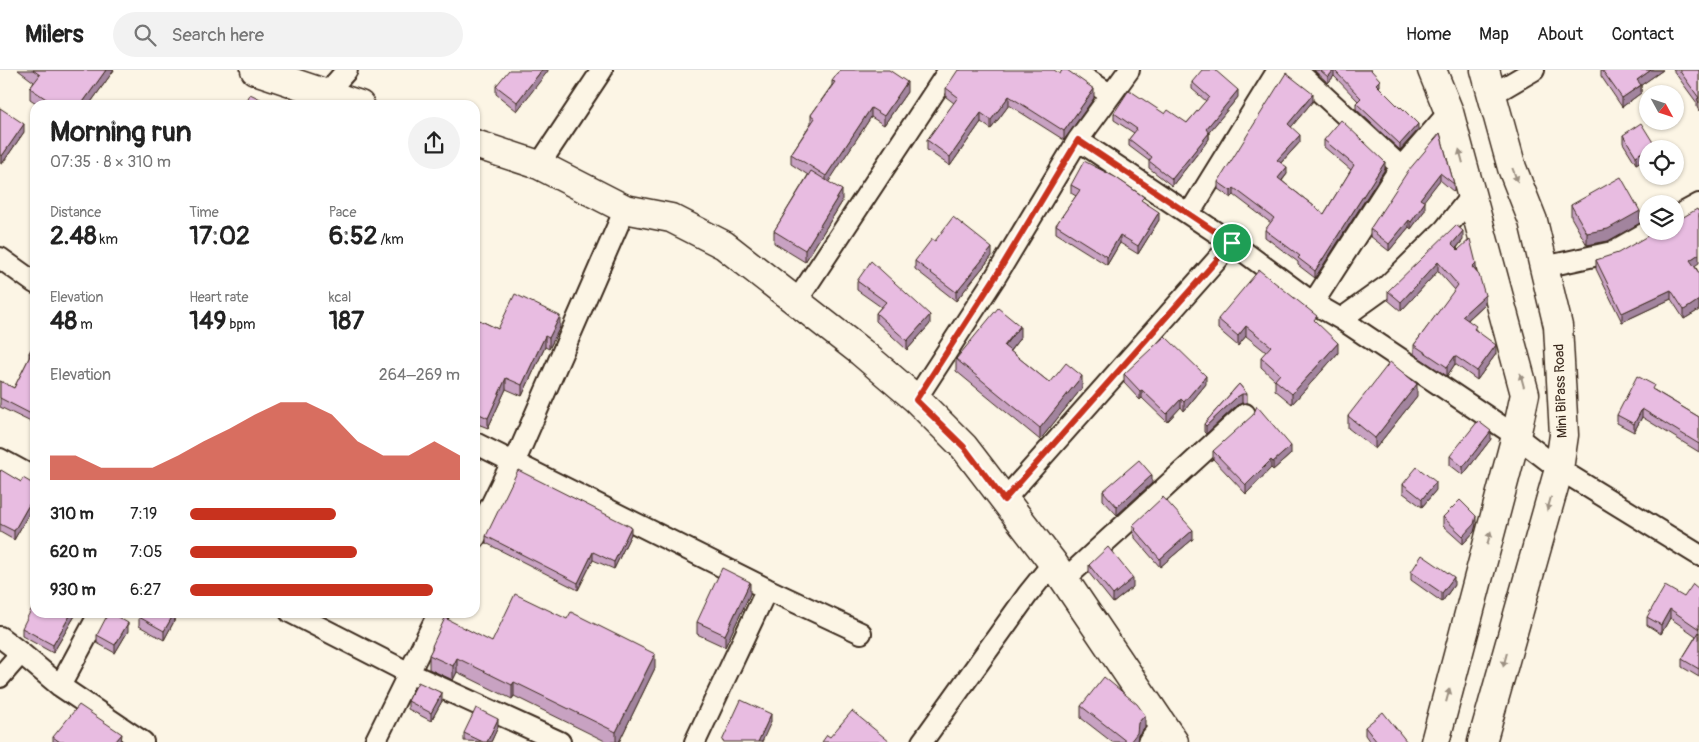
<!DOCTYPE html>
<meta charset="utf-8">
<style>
body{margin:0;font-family:Pangolin,sans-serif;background:#f2f2f2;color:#222;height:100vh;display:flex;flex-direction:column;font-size:19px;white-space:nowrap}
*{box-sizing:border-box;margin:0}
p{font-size:16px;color:#767676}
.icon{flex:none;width:28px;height:28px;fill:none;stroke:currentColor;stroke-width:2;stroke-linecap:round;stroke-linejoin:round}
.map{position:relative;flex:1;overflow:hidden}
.details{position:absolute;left:30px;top:30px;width:450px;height:518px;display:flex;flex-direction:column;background:#fff;border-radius:15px;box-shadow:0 1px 4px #0004}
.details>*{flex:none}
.needle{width:32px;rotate:130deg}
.fabs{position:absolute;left:1639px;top:15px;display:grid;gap:10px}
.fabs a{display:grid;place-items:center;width:45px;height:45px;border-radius:50%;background:#fff;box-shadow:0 1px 4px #0004;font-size:25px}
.pin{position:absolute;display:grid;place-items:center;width:42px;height:42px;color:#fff;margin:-21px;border:2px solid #fff;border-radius:50%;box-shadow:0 1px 5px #0007}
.round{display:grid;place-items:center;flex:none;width:52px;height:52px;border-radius:26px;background:#f2f2f2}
.headline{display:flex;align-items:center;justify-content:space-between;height:85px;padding:0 20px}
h1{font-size:28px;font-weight:700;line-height:38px}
.figures{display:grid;grid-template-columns:repeat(3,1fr);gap:8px;height:85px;padding:5px 20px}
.figures div{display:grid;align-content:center}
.figures b{font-size:25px;font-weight:700}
.figures small{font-size:14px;font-weight:400}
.figures p{font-size:14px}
.chart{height:140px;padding:10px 20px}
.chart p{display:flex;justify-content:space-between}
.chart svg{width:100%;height:90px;margin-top:5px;fill:#c8321e;opacity:.7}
ul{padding:0 20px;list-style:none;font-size:16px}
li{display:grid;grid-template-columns:80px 60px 1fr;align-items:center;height:38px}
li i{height:12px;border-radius:6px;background:#c8321e}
header{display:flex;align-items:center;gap:30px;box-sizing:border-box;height:70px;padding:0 25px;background:#fff;border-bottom:1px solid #e0e0e0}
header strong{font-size:24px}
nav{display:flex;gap:28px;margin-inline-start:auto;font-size:18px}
.search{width:350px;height:45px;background:#f2f2f2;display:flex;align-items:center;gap:12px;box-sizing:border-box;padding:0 18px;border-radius:28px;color:#767676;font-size:19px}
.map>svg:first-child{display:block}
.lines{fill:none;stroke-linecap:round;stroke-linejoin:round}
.street-casing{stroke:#3b2a1e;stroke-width:24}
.secondary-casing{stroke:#3b2a1e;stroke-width:31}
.street{stroke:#fcf5e5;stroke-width:20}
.secondary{stroke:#fcf5e5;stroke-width:28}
.wall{fill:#c8a2c2;stroke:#3b2a1e}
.shaded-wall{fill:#a2849e;stroke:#3b2a1e}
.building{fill:#e8bce1;stroke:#3b2a1e}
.oneway{fill:#9c9082}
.route-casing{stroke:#fff;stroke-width:10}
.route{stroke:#c8321e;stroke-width:6}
.labels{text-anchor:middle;stroke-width:5;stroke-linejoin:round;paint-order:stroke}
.street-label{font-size:14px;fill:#3b2a1e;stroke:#fcf5e5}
</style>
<header>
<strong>Milers</strong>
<div class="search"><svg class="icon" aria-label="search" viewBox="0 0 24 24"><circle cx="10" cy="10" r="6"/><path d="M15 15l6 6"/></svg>Search here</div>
<nav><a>Home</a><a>Map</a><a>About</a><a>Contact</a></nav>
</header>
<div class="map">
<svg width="1699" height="672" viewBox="0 0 1699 672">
<rect width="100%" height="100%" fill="#fcf5e5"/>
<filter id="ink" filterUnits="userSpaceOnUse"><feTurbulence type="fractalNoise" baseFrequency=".02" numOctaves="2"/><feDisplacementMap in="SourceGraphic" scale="10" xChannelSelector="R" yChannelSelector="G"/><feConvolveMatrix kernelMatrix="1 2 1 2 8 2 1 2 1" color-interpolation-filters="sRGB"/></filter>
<g filter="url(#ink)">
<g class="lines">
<defs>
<path id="street" d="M1073 0 1111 25
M1296 0 1401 97
M326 24 347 0
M1493 24 1534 0
M1078 70 1232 173 1313 233 1341 249 1516 366 1559 399 1699 485
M539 95 602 0
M1189 144 1278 0
M1675 147 1699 134
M0 188 35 213
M1544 197 1612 182 1649 161
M796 232 949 0
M1313 233 1398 101 1449 42
M1341 249 1387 216 1445 159 1471 126
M916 329 996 206 1078 70 1129 0
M475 373 767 519 861 563
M0 389 35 408
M1004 430 1232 173
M475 468 513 390 519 382 625 139
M1064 510 1245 344
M290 542 409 603 560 672
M0 567 21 583 60 616 143 672
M0 607 21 583
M60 616 100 542
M375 672 439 542
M695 672 767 519
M922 672 1028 524 1053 493
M1148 672 1161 655"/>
<path id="secondary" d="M255 0 360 35
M1432 0 1449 42 1525 324 1516 366 1435 672
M475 74 539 95 625 139 671 148 724 175 861 282 916 329 964 377 1053 493 1174 672
M1482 672 1559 399 1564 365 1558 256 1533 151 1512 98 1485 0"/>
</defs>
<use href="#street" class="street-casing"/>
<use href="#secondary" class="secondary-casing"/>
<use href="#street" class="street"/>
<use href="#secondary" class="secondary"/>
</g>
<path class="wall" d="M18 0H114L89 35H39L30 29V18L34 12Z
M548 0 517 41 496 24V16Z
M1314 0H1371L1380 16 1379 17 1418 60 1400 80 1356 39V33L1358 31 1334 6 1328 13Z
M1601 0H1663L1641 15V23L1622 37 1601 6Z
M1673 0H1699V41L1697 37V33Z
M832 11 907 22 884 55 871 47 828 112 842 132 805 192 774 173V161L808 105 791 94V84L811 53V45L832 15Z
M1192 12 1238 27 1209 62V69L1172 116 1149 98V91L1129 76V69L1134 63 1114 50V43L1165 44 1187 53 1206 31 1192 19Z
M946 18 1094 28 1064 70 1009 35 991 59 981 52 950 96 927 80V70L954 33 946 27Z
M1313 31 1291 57 1300 72 1281 93 1287 104 1282 111 1324 144 1351 100 1324 77V70L1385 99 1315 208 1298 195V192L1265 167V160L1271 153 1234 125 1231 128 1218 119V112Z
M0 38 24 62 2 94 0 93Z
M1440 63 1454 114V122L1440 110 1423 131 1425 140 1411 159 1409 157 1389 181 1370 166V159Z
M1623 65 1654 79H1648V87L1636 94 1623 73Z
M1071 115 1144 132 1159 150 1138 184 1120 173 1107 195 1056 163V155L1076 126 1071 123Z
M1571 135 1640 153 1608 171 1587 175 1571 147Z
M1463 170 1457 178 1476 201 1485 234 1468 250 1496 284 1477 310 1455 294 1447 306 1414 284V275L1455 220 1438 201 1401 241 1388 230V221Z
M935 171 992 186 956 231 915 199V191Z
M1596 190 1695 196 1699 203V240L1684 249 1671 229 1622 252 1596 199Z
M857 211 930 254 907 280 876 251V243L881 237 857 220Z
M475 248 498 259 560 257 549 279 545 277 522 326 506 319 488 358 475 353Z
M1218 249 1317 253 1338 283 1292 334 1275 320V310L1261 297V287L1266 282 1246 266 1238 276 1218 259Z
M1020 268 1010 281 1050 313 1082 318 1040 370 956 301V289Z
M35 272V354L0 337V311L14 318 29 288V283Z
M1124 304 1206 314 1184 341 1181 337 1167 352 1142 328 1140 330 1124 313Z
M1239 314 1247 324V333H1242L1237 335 1206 364 1204 362V354Z
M1654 320 1699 347V382L1642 347 1634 362 1617 353V345Z
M1417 326 1375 379 1348 358V346Z
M1491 369 1463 405 1450 395V386Z
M1213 381 1291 384 1273 400 1271 398 1246 424 1213 389Z
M0 402 21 412 35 415V433L14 470 0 462Z
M1152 413 1117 445 1103 430V421Z
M1403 414 1436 420 1422 437 1403 423Z
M1443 447 1476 454 1474 462 1463 474 1443 456Z
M1133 455 1193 469 1160 497 1135 468V466L1133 463Z
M631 464 614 499 593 490 578 520 486 473V466Z
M1089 495 1133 517 1113 533 1089 503Z
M1411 502 1454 515 1442 532 1411 510Z
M1699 519V607L1682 597V589L1696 566 1670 548 1661 564 1647 555V547Z
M750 524 725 577 697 564V552Z
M76 542V544L53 583 22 566V558Z
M179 542 164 570 139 556V547Z
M128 561 115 583 97 573V565Z
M492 572 655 598 619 672H607L514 626 512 629 457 602 453 610 429 599V585L432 580V576Z
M408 631H442L431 651 408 639Z
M1081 636 1145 657 1138 665 1137 672H1112L1081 648Z
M498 657 491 672 464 671V663Z
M1365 657 1407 672H1370L1365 665Z
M53 667 122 672H53Z"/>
<path class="shaded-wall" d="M106 0H114L89 35H81Z
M542 0H548V1L517 41V32Z
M1334 0V6L1328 13V7Z
M1651 0H1663L1637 18V10Z
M1380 10V16L1376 20V14Z
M907 12V22L884 55V46Z
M1641 15V23L1622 37V28Z
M1094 19V28L1064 70V61Z
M1238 20V27L1206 66V59Z
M1313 24V31L1288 61V54Z
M1009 26V35L991 59V50Z
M871 38V47L826 116V106Z
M981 43V52L950 96V87Z
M24 54V62L2 94V86Z
M1418 54V60L1400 80V74Z
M1209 63V69L1172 116V109Z
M1300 65V72L1277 97V90Z
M1654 74V79H1648Z
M1648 79V87L1636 94V86Z
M1385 92V99L1315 208V201Z
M1287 97V104L1278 115V108Z
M1440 103V110L1420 136V129Z
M1234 118V125L1231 128V121Z
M842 120V132L805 192V180Z
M1425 132V140L1411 159V152Z
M1640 141V153L1608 171 1587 175V163Z
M1159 142V150L1138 184V176Z
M1409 150V157L1389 181V174Z
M1463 161V170L1452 183V174Z
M1120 165V173L1107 195V187Z
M992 178V186L956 231V222Z
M1699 184V193L1690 199V190Z
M1438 192V201L1401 241V232Z
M1476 193V202L1472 197Z
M1671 220V229L1622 252V243Z
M1485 225V234L1462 255V246Z
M1699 230V240L1684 249V240Z
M930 245V254L907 280V271Z
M560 246V257L549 279V268Z
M1020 256V268L1004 288V276Z
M1246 256V266L1238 276V266Z
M545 266V277L522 326V315Z
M1338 273V283L1292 334V324Z
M1496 275V284L1477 310V301Z
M1455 286V294L1447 306V297Z
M1082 306V318L1040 370V358Z
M1206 306V314L1184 341V332Z
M506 308V319L488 358V348Z
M1417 314V326L1375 379V368Z
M1142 320V328L1140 330V321Z
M1242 324V333L1237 335 1206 364V356L1237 327Z
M1181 329V337L1167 352V344Z
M1642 339V347L1634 362V354Z
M1491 361V369L1463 405V397Z
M1291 376V384L1273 400V392Z
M1271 390V398L1246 424V415Z
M1152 405V413L1117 445V437Z
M1436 412V420L1422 437V429Z
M35 424V433L14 470V461Z
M1476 446V454L1474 462 1463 474V466Z
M631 457V464L614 499V492Z
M1193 460V469L1160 497V489Z
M593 482V490L578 520V513Z
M1454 507V515L1442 532V523Z
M1133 508V517L1113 533V525Z
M750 512V524L725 577V565Z
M1670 539V548L1661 564V555Z
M72 542H76V544L53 583V575Z
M175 542H179L164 570V561Z
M128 553V561L115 583V575Z
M655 584V598L619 672H616V662Z
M457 588V602L453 610V596Z
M514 612V626L512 629V615Z
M442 623V631L431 651V643Z
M771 644V652L762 672H758Z
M1145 645V657L1138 665 1137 672H1130L1138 653Z
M498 649V657L491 672H487Z
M122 664 121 672H115Z"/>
<path class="building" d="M33 0H106L81 35H55L30 18 40 5Z
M509 0H542L517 32 496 16Z
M840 0H889L907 12 884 46 871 38 826 106 791 84 815 48 811 45 835 12 832 11Z
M958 0H1054L1060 4 1062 0H1067L1094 19 1064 61 1009 26 991 50 981 43 950 87 927 70 958 27 946 18Z
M1202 0H1215L1238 20 1206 59 1209 63 1172 109 1149 91 1152 87 1129 69 1137 59 1114 43 1129 20 1165 44 1168 40 1187 53 1209 27 1192 12Z
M1320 0H1334L1328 7Z
M1334 0H1371L1380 10 1376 14 1400 38 1401 37 1418 54 1400 74 1356 33 1361 28Z
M1602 0H1651L1637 10 1641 15 1622 28Z
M1679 0H1699V33L1697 29 1699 28Z
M1286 3 1313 24 1288 54 1300 65 1277 90 1287 97 1278 108 1324 144 1354 95 1324 70 1341 50 1385 92 1315 201 1298 188 1300 186 1265 160 1274 148 1234 118 1231 121 1218 112Z
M250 24 273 35H245Z
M0 38 24 54 2 86 0 85Z
M1641 53 1654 74 1636 86 1623 65Z
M1440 63 1454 114 1440 103 1420 129 1425 132 1411 152 1409 150 1389 174 1370 159 1408 101Z
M1084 91 1115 107 1144 127 1141 130 1159 142 1138 176 1120 165 1107 187 1056 155 1080 120 1071 115Z
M811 101 842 120 805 180 774 161Z
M1621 107 1640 141 1608 159 1587 163 1571 135Z
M1697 139 1698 141H1699V184L1690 190 1699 203V230L1684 240 1671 220 1622 243 1596 190 1618 183 1651 164 1658 161 1659 163 1661 161H1675V152Z
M953 147 992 178 956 222 915 191 932 169 935 171Z
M1456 155 1463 161 1452 174 1458 180 1470 169 1476 193 1472 197 1479 205 1485 225 1462 246 1476 256 1474 259 1496 275 1477 301 1455 286 1447 297 1414 275 1458 215 1438 192 1401 232 1388 221Z
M871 191 930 245 907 271 876 243 886 232 857 211Z
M1259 200 1317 246 1314 250 1338 273 1292 324 1275 310 1280 304 1261 287 1271 276 1246 256 1238 266 1218 249Z
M515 224 560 246 549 268 545 266 522 315 506 308 488 348 475 342V248L498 259Z
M998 238 1020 256 1004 276 1050 313 1066 293 1082 306 1040 358 956 289Z
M1165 266 1206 306 1184 332 1181 329 1167 344 1142 320 1140 321 1124 304Z
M35 272V346L0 328V311L14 318 31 284 29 283Z
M1390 292 1417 314 1375 368 1348 346Z
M1637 306 1654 315 1652 319 1699 347V374L1642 339 1634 354 1617 345Z
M1239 314 1247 324H1242L1237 327 1206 356 1204 354Z
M1257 336 1291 376 1273 392 1271 390 1246 415 1213 381 1253 345Z
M1478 351 1491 361 1463 397 1450 386Z
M1139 390 1152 405 1117 437 1103 421Z
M1417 397 1436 412 1422 429 1403 414Z
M1 400 21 412 23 408 35 415V424L14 461 0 454V402Z
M518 400 631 457 614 492 593 482 578 513 486 466Z
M1163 427 1193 460 1160 489 1135 460 1136 459 1133 455Z
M1460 430 1476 446 1474 454 1463 466 1443 447Z
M1108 477 1133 508 1113 525 1089 495Z
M1422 485 1454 507 1442 523 1411 502Z
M722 498 750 512 725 565 697 552Z
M1693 514 1699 519V559L1670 539 1661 555 1647 547 1665 516 1684 527Z
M515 524 567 549 571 542 655 584 616 662 514 612 512 615 457 588 453 596 429 585 433 577 432 576 445 548 492 572Z
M35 532V542H72L53 575 22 558Z
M109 542 128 553 115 575 97 565Z
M141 542H175L164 561 139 547Z
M1699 562V599L1682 589Z
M1104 607 1137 634 1145 645 1138 653 1137 663 1130 672H1127L1081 636Z
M418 612 442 623 431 643 408 631Z
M741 630 771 644 758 672H724L722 671Z
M79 635 122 664 115 672H60L53 667Z
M476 638 498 649 487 672H483L464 663Z
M852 641 890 672H822L827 665 830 667Z
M1383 642 1407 672H1377L1365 657Z"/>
<defs><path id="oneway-solid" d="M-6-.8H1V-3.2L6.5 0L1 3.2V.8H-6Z" transform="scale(1.25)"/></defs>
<g class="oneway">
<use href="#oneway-solid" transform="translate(1461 86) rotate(-105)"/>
<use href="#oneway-solid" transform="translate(1515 105) rotate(69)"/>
<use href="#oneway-solid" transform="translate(1522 310) rotate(-105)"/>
<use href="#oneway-solid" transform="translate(1549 434) rotate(106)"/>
<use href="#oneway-solid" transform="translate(1489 468) rotate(-75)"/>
<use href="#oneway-solid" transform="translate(1505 590) rotate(105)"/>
<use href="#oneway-solid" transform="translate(1448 625) rotate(-75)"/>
</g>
</g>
<g class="lines" filter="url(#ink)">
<defs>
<path id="route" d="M1078 70 1232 173 1004 430 964 377 916 330 996 206Z"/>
</defs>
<use href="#route" class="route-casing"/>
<use href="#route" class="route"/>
</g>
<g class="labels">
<g class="street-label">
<text transform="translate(1560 321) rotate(-92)" y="5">Mini BiPass Road</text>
</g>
</g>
</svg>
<div class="fabs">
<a><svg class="needle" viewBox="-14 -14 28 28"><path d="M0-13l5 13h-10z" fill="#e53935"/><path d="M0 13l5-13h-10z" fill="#767676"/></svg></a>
<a><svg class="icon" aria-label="locate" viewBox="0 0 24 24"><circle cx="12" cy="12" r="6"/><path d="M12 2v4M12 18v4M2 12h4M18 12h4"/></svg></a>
<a><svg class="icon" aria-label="layers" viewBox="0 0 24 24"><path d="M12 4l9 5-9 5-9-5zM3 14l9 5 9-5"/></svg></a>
</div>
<div class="pin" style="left:1232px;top:173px;background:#1e9e55"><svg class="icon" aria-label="arrive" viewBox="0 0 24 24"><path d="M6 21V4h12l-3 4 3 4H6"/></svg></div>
<section class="details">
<div class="headline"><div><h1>Morning run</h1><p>07:35 · 8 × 310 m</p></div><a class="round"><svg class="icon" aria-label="share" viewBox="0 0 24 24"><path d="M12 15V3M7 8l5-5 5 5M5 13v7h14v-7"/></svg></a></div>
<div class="figures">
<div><p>Distance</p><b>2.48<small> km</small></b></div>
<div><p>Time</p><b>17:02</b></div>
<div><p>Pace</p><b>6:52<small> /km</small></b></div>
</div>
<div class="figures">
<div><p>Elevation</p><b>48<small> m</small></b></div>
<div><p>Heart rate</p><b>149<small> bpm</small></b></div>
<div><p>kcal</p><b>187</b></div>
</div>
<div class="chart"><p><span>Elevation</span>264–269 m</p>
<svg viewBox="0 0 160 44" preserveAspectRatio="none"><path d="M0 44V32L10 32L20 38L30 38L40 38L50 32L60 25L70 19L80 12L90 6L100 6L110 12L120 25L130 32L140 32L150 25L160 32V44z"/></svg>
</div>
<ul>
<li><b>310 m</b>7:19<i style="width:54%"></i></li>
<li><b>620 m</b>7:05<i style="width:62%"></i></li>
<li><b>930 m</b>6:27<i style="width:90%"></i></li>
</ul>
</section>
</div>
